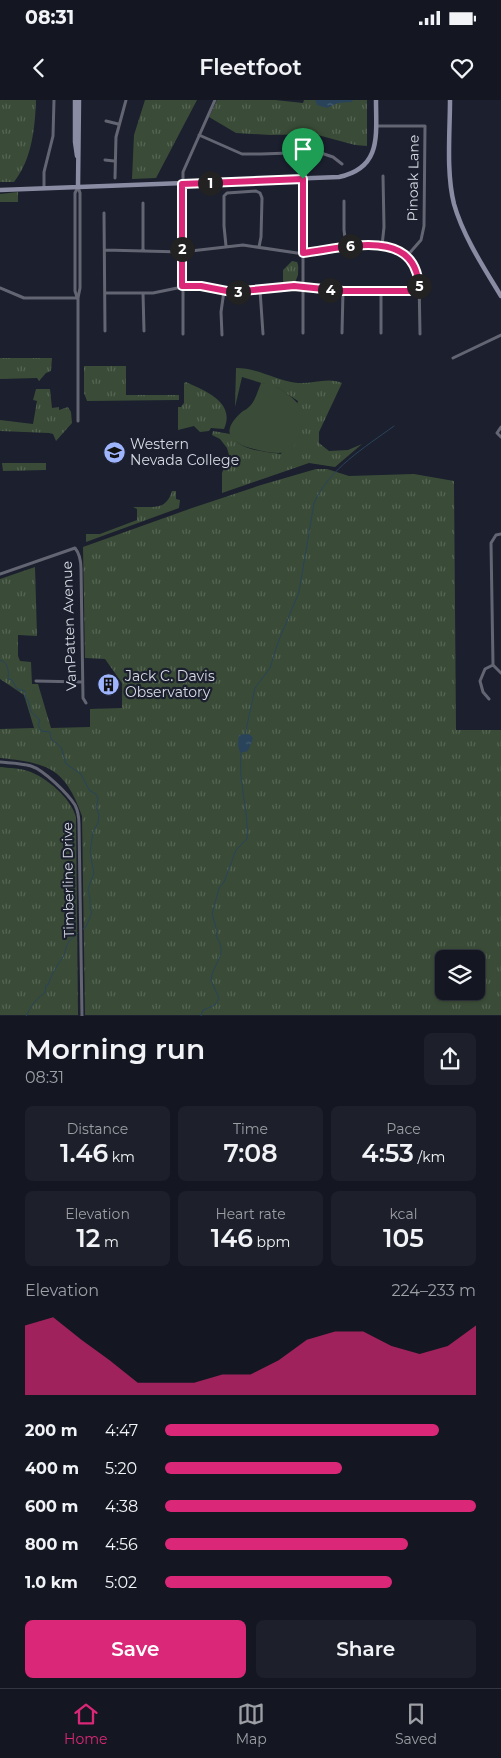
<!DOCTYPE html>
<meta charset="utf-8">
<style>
body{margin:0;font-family:Montserrat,sans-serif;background:#1d202a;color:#f1f3f6;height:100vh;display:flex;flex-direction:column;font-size:19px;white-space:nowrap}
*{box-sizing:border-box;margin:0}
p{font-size:16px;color:#9d9fa5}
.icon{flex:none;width:28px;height:28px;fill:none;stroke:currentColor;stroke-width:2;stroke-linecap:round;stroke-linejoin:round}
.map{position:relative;height:916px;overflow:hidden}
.panel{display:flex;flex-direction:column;background:#141722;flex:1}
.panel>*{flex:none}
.tools{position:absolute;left:435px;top:850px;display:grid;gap:10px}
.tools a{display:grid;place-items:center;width:50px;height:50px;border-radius:8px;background:#141722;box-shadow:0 1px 4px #0004,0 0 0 1px #333640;font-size:25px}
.pin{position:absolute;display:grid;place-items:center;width:42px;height:42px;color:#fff;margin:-51px -21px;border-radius:50% 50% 50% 0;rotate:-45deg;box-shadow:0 0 5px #0007}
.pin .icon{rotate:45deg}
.km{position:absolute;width:25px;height:25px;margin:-12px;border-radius:50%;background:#222;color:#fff;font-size:14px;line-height:25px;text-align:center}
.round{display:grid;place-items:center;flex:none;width:52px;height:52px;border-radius:8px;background:#1d202a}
.headline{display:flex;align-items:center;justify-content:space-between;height:85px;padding:0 25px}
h1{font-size:28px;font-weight:600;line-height:38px}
.metrics{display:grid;grid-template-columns:repeat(3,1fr);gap:8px;height:85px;padding:5px 25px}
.metrics div{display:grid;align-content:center;border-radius:8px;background:#1d202a;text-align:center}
.metrics b{font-size:25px;font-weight:600}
.metrics small{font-size:14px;font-weight:400}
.metrics p{font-size:14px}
.chart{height:140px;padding:10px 25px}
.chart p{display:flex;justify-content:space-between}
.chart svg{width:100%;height:90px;margin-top:5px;fill:#db2777;opacity:.7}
.action{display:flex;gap:10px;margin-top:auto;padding:10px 25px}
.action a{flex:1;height:58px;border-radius:8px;background:#db2777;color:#fff;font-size:20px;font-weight:600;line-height:58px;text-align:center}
.action a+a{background:#1d202a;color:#f1f3f6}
ul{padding:0 25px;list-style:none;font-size:16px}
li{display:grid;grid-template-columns:80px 60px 1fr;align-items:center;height:38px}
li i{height:12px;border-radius:6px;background:#db2777}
.status{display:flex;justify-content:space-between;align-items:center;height:35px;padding:0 25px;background:#141722;direction:ltr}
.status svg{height:14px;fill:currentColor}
header{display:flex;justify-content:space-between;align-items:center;height:65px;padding:0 25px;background:#141722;font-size:22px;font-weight:600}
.tab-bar{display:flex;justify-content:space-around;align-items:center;height:70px;border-top:1px solid #333640;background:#141722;font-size:14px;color:#9d9fa5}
.tab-bar a{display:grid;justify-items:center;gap:2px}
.tab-bar .on{color:#db2777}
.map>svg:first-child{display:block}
.grass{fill:url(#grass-tufts);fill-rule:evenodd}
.green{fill:#3a4c37}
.water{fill:url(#water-ripples)}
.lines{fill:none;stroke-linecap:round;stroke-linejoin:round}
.stream{stroke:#29445a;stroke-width:1}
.street{stroke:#636573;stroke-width:3}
.secondary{stroke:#8a8ca3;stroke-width:4.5}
.route-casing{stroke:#fff;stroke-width:10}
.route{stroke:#db2777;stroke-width:6}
.labels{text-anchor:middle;stroke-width:4.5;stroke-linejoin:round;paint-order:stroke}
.street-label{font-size:14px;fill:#d8dbe5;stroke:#1b1f2e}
.poi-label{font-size:14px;fill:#d8dbe5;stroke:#1b1f2e;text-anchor:start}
</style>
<div class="status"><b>08:31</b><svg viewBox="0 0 49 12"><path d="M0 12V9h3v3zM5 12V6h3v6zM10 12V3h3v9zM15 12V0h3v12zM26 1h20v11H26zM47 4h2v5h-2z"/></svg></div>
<header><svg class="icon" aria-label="back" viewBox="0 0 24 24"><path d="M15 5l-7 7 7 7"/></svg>Fleetfoot<svg class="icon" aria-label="heart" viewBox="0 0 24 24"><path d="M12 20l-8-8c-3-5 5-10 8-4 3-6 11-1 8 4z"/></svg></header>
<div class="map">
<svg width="501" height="916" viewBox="0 0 501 916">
<defs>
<pattern id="grass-tufts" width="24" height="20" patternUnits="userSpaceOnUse" patternTransform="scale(1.25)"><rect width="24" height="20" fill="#3a4c37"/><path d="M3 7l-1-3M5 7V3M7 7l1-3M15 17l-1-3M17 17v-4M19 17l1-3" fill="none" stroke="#566554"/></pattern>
<pattern id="water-ripples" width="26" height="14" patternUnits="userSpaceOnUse" patternTransform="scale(1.25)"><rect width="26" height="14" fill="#29445a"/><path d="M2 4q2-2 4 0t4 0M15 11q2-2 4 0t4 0" fill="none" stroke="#475e72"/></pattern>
</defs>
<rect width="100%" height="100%" fill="#1b1f2e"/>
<path class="grass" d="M0 0H36C35 28 32 59 14 82H0Z
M145 0H197L156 78 132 79 134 35Z
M217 0H275L303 3 304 0H367V46L355 45 314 34 271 35 236 33 209 17Z
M18 92V102H0V94Z
M292 161 297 162C299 166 298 170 298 175L294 185 286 186 283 181V170Z
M0 258H52L51 271 46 273 39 281 37 278 0 279Z
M84 266H126V295H179V300L87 301 84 293Z
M236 268C258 268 277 281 298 283 314 284 327 277 342 283L319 332V343L329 351 348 350 362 344 335 367 309 363 222 393V373L229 355 227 348 220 339 212 335 213 331 230 334C239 351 263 351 281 354L298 301 278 288 242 277 235 307Z
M186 282C205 291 236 302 224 329L211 328 209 331 200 332 194 326 178 330V307H181L184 303V283Z
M36 289H50L52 308 59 307V310L68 307 71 312 72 323 56 341 53 334 49 333 0 331V320L33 324 37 301 33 300Z
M2 363H46V370L3 371Z
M316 369H327L349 376 414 374 454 381 456 630H501V915H85L82 716C65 668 48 663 0 658V629L34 628 24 595 0 579V479L35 467 37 536 18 535V556L20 561 31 562 32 584H38L51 628 90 627V609L122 608V583L105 559 85 558 83 447 192 408 261 385ZM444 859H476V891H444Z
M172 391H176V399L180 400 179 408 86 442V434H100L137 420V409L133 407C151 406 166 412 172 391Z
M0 667C9 668 19 668 28 671 46 677 71 698 76 717L78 915H0Z"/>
<path class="green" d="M261 283C271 283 279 288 286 293 312 311 303 327 292 351 277 355 265 352 250 348 225 341 223 328 243 311 245 310 247 309 249 307 255 302 258 290 261 283Z"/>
<path class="water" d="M315 0H353L352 2 338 3 327 8 317 5Z
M248 634 252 636 253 639 248 651 240 653 238 645 239 635Z"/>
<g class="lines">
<path class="stream" d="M0 560C8 562 9 571 8 579L12 580 17 589 25 591V598L28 600 31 612 40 620 38 625 41 631 50 632 51 639 61 647 66 664 81 674 89 690 96 694 98 699 96 707 99 714 98 723 93 732 90 752 94 773 88 789 90 800V809L92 812 86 827 83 829
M245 635 255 588 270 568 277 545 299 492 314 403C330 368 364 348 394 326
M26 916C31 907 36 898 45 893L46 885H48C51 875 57 866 63 857 65 854 65 849 67 845 69 840 74 837 78 833
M201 916 203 910 215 905 219 898 211 880C213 863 229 855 216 836L217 831 212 814 219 788 224 782 236 750 247 739C249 711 238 682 241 652"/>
<path class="street" d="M106 21 118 24
M376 26H425L424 126 421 140 407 156
M199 35 242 54H261L318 52 333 57 342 64
M105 60 114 61
M115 78 116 37 126 0
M44 88V72L53 36 54 0
M344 101V130L346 146
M104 113 105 231
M226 146 224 126V96L227 93 256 91 260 93 262 98 261 137 259 147
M382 146 384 127 383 76
M105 150 182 152 243 145 297 153 346 146H382L395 148 407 156 417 171 419 178 420 234
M143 150V103
M0 188 24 198H78
M260 190 263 234
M381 191V233
M105 193H153L187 186H201L232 192 294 186 343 191H419
M143 193 144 231
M77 197 75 191V93L78 87
M303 233V79
M342 233 343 191
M183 234V72L215 0
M222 235 221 212 224 191
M453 258 501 235
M78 321V198L80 188V93L78 87
M501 327 497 333 501 337
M0 474 75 448C80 454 81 461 81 469L83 598 86 603
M493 565 491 443 496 435 501 434
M493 565 501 573
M36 581 82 582
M489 599 483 592 480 581 485 569 493 565
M0 662C10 663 21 663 31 666 44 670 68 694 75 705 78 711 79 717 79 724L82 916"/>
<path class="secondary" d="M75 0V42L77 56
M450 0C450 32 446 72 454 104 463 136 484 168 501 196
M78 87 79 0
M0 90 339 77C382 68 376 35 376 0"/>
</g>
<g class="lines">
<defs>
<path id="route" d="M303 79V153C345 148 419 125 419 191H343L294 186 232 192 201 186H182V84Z"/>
</defs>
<use href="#route" class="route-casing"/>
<use href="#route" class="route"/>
</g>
<defs>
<symbol id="university-disc" viewBox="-11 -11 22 22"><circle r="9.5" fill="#9eb4fd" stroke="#1b1f2e"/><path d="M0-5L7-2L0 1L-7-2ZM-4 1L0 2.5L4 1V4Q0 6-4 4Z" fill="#111"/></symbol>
<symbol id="building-disc" viewBox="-11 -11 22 22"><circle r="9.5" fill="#9eb4fd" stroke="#1b1f2e"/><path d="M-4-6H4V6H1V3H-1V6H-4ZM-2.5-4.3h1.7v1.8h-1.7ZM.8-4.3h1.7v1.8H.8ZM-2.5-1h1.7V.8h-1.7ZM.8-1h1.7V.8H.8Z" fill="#111"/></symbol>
</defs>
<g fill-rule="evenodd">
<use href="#university-disc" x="102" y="340" width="25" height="25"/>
<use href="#building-disc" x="96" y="572" width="25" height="25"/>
</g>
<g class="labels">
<g class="street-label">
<text transform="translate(413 78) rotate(-89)" y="5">Pinoak Lane</text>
<text transform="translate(69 526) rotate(-92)" y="5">VanPatten Avenue</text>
<text transform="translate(68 780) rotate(-91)" y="5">Timberline Drive</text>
</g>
<g class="poi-label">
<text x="130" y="349">Western<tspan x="130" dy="16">Nevada College</tspan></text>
<text x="125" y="581">Jack C. Davis<tspan x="125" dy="16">Observatory</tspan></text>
</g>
</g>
</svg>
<div class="tools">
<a><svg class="icon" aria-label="layers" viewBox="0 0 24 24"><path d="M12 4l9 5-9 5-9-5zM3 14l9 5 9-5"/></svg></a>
</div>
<div class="pin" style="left:303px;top:79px;background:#1e9e55"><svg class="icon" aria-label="arrive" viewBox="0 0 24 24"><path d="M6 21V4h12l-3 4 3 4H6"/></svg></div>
<b class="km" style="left:210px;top:83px">1</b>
<b class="km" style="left:182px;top:149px">2</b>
<b class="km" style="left:238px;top:192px">3</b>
<b class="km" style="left:330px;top:190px">4</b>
<b class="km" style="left:419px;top:186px">5</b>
<b class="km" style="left:350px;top:146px">6</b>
</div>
<section class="panel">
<div class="headline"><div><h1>Morning run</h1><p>08:31</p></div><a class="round"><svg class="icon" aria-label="share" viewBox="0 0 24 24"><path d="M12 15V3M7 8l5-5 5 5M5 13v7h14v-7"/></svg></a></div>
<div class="metrics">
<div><p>Distance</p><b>1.46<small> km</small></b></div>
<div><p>Time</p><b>7:08</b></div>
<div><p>Pace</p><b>4:53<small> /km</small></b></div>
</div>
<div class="metrics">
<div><p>Elevation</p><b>12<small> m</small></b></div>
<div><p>Heart rate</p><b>146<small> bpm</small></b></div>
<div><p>kcal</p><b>105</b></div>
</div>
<div class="chart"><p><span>Elevation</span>224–233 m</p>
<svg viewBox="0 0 160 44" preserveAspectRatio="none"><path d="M0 44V10L10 6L20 17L30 27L40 38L50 38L60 38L70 34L80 34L90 27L100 17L110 13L120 13L130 20L140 24L150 20L160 10V44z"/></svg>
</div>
<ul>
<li><b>200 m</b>4:47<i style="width:88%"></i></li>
<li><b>400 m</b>5:20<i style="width:57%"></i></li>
<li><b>600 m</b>4:38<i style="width:100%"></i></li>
<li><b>800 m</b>4:56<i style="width:78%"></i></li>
<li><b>1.0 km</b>5:02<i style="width:73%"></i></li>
</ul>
<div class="action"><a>Save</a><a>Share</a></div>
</section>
<nav class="tab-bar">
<a class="on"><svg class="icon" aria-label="home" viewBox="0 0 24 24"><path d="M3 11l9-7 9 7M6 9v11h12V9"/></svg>Home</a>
<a><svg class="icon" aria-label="map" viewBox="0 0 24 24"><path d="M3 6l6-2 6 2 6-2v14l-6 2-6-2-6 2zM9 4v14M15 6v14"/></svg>Map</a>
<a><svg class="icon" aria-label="saved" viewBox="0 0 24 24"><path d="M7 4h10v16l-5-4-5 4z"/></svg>Saved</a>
</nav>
